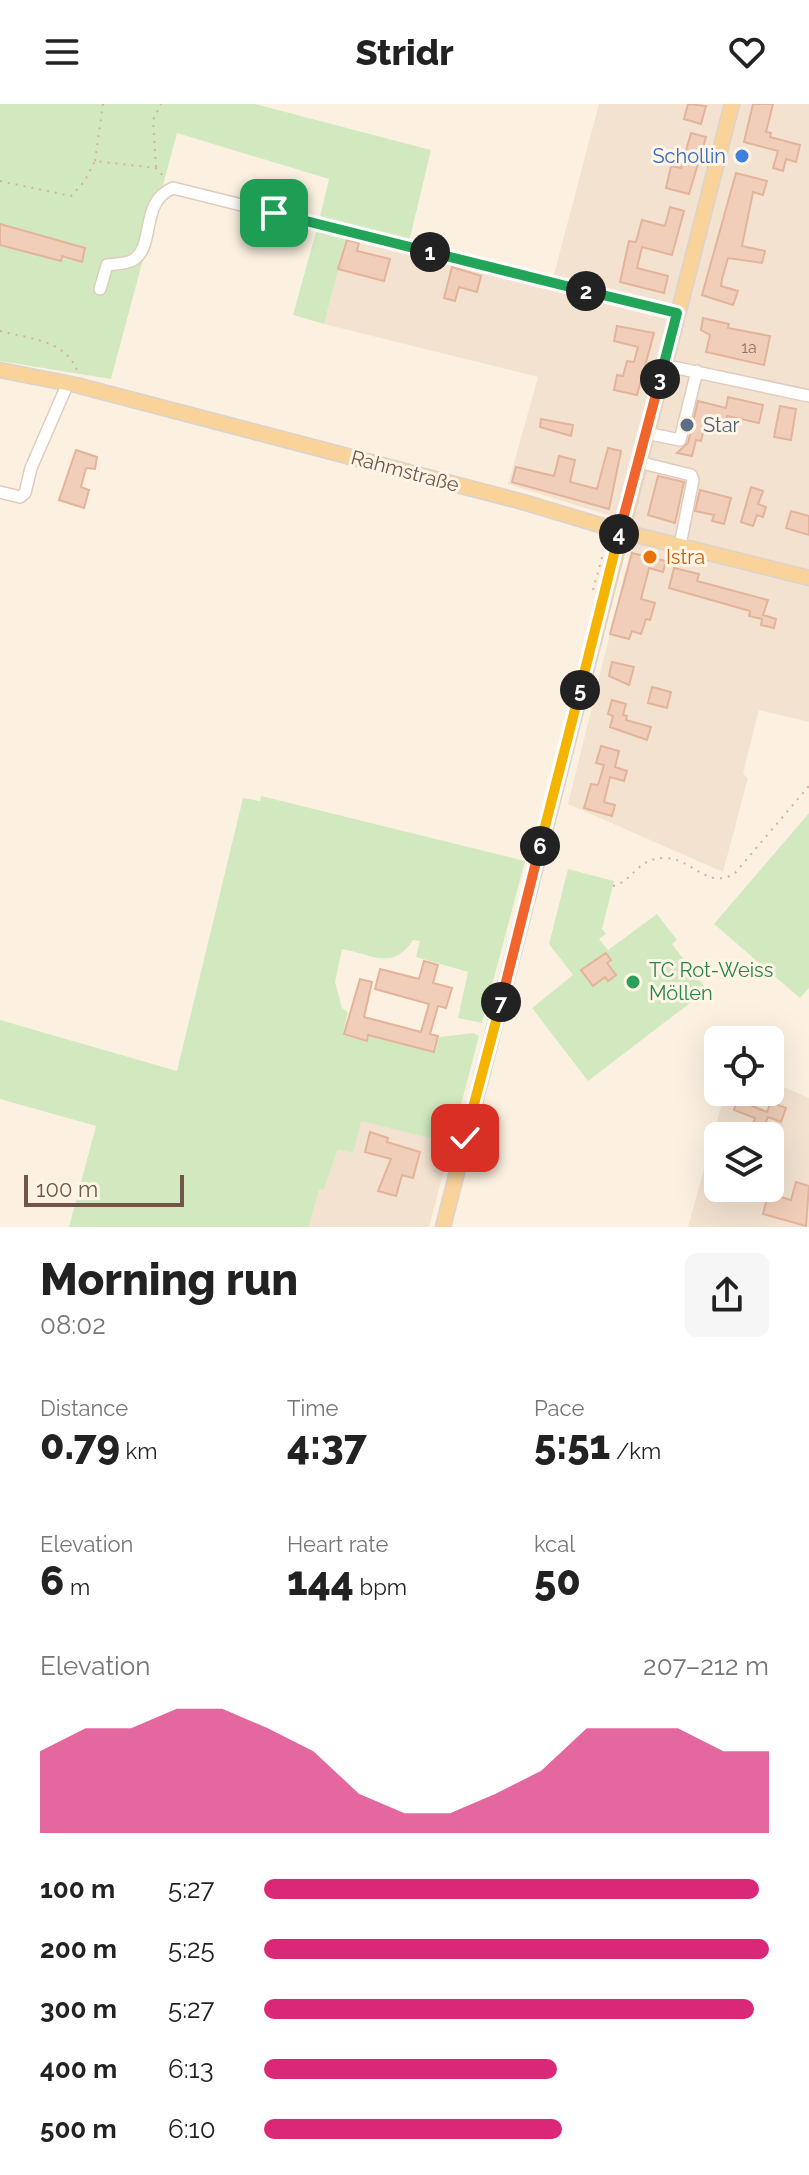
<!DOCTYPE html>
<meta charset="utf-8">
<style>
body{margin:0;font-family:Raleway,sans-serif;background:#f6f6f6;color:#222;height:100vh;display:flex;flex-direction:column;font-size:30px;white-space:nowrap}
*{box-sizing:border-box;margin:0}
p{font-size:26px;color:#767676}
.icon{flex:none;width:44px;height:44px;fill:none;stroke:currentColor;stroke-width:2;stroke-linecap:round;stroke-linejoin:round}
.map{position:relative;height:1123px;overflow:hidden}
.drawer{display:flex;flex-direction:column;background:#fff;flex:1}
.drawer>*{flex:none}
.buttons{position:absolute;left:704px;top:922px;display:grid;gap:16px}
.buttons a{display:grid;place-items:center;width:80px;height:80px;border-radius:12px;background:#fff;box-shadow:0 8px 32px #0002;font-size:40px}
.scale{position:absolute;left:24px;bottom:20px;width:160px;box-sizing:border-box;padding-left:8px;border:4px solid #725649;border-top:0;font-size:22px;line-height:28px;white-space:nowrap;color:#725649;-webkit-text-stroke:6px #fff5e7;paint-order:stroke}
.pin{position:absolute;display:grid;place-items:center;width:68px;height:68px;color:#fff;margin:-34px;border-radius:16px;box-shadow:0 4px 12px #0006}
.km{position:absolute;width:40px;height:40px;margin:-20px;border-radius:50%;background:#222;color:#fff;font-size:22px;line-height:40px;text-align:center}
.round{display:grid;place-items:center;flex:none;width:84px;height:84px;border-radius:12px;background:#f6f6f6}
.headline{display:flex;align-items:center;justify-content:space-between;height:136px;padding:0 40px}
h1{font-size:44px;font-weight:800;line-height:60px}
.stats{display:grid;grid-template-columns:repeat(3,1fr);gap:12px;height:136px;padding:8px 40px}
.stats div{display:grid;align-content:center}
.stats b{font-size:40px;font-weight:800}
.stats small{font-size:22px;font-weight:400}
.stats p{font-size:22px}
.chart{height:224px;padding:16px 40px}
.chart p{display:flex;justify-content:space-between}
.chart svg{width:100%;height:144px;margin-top:8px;fill:#db2777;opacity:.7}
ul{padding:0 40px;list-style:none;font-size:26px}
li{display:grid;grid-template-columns:128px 96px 1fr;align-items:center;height:60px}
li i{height:20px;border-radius:10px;background:#db2777}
header{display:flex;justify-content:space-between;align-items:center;height:104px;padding:0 40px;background:#fff;font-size:36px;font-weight:800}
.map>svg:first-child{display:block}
.residential{fill:#f3e2d0;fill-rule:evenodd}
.green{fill:#d2e9c0}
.building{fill:#f1ceb9;stroke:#e3b49a;stroke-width:2}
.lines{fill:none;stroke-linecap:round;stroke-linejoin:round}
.minor-casing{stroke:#dfccbd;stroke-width:14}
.major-casing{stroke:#dad3d0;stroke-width:17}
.path{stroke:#d5b19d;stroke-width:2;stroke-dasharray:2 6;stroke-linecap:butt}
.minor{stroke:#fff;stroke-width:11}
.major{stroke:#fad39a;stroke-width:14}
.split-1-casing{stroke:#fff;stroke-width:16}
.split-2-casing{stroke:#fff;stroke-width:16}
.split-3-casing{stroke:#fff;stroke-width:16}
.split-4-casing{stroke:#fff;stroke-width:16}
.split-5-casing{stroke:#fff;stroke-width:16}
.split-6-casing{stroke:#fff;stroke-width:16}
.split-7-casing{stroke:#fff;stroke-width:16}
.split-8-casing{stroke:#fff;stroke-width:16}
.split-1{stroke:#22a559;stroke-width:10}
.split-2{stroke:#22a559;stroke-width:10}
.split-3{stroke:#22a559;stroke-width:10}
.split-4{stroke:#f0652b;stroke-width:10}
.split-5{stroke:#f5b400;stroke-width:10}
.split-6{stroke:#f5b400;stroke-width:10}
.split-7{stroke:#f0652b;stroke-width:10}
.split-8{stroke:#f5b400;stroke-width:10}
.shop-dot{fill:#3f7fe0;stroke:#fff5e7;stroke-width:3}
.service-dot{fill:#5c6f8a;stroke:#fff5e7;stroke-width:3}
.food-dot{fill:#e8710a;stroke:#fff5e7;stroke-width:3}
.leisure-dot{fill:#2e9e5b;stroke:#fff5e7;stroke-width:3}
.labels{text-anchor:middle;stroke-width:6;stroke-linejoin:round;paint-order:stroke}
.number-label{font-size:16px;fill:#927465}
.shop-label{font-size:20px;fill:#366cbe;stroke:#fff5e7;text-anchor:end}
.service-label{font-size:20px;fill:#4e5e75;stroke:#fff5e7;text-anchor:start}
.street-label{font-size:20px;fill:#725649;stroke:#fff5e7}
.food-label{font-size:20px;fill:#c56008;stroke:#fff5e7;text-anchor:start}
.leisure-label{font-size:20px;fill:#27864d;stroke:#fff5e7;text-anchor:start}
</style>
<header><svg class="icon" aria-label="menu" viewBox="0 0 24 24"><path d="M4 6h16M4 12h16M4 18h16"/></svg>Stridr<svg class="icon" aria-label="heart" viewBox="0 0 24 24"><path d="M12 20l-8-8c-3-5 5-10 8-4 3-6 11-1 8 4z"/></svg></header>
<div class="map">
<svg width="809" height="1123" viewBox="0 0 809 1123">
<rect width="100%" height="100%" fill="#fcf1e1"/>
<path class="residential" d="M599 0H809V618L759 606 743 670 748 674 723 768 568 700 637 420 508 380 538 273 324 220 347 132 550 185Z
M770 977 809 994V1123H688L725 988H770ZM718 1032H770V1084H718Z
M361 1016 451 1039 429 1123H309L319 1084 324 1086 338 1045Z"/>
<path class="green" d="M0 0H255L431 46 409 138 319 117 329 75 177 29 111 275 0 257Z
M322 125 347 132 324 220 293 211 316 128Z
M261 692 525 757 482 919 458 914 468 868 416 853 420 837 413 836C392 868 372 850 342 845L335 878 342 904 348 908 343 931 367 938 369 932 435 949 439 933 474 929 479 932 451 1039 361 1017 353 1049 338 1045 324 1086 319 1085 309 1123H69L96 1022 0 995V916L177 967 243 694 260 697Z
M809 709V884L800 894 714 820Z
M568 765 614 777 602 825 606 830 599 835 608 846 657 810 677 836 672 840 707 886 588 977 532 904 573 871 549 840Z"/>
<path class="building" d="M688 0 706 2 701 20 684 15Z
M753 0H773L766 28 771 29 770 33 800 41 796 58 786 55 783 67 773 64 778 47 744 38Z
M691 29 706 33 689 90 666 84 671 62 681 64Z
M736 69 767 77 763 91 753 88 742 142 765 147 762 159 728 154 722 175 721 182 738 187 733 201 702 191Z
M670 103 684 107 672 151 642 143 637 164 668 172 664 189 620 178 629 137 636 138 642 116 665 122Z
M0 120 85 144 82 158 62 152 61 157 0 141Z
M347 136 359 139 357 147 390 155 384 177 338 165Z
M452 163 481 172 477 188 459 183 455 197 444 194Z
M703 214 729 220 728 224 770 232 764 261 706 248 710 231 701 226Z
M617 222 654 229 637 291 614 286 617 271 623 272 627 257 634 258 638 243 614 237Z
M728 293 763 301 759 319 727 312 723 328 704 324 701 337 696 336 692 352 677 349 688 339 698 297 726 304Z
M780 302 796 305 791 336 774 333Z
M541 315 573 321 571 332 540 323Z
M608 344 621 347 609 405 512 378 516 363 554 372 559 352 575 356 570 378 597 385Z
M76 346 97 353 95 365 86 364 81 383 89 386 84 404 59 396Z
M658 372 684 378 675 419 648 411Z
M751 383 763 387 758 400 766 403 763 413 757 411 753 422 741 418Z
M700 386 731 394 724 420 712 417 714 411 695 407Z
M791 407 809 412V431L786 424Z
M632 449 666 457 663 468 649 464 641 495 655 499 650 516 646 515 641 530 632 527 629 535 610 530Z
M674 464 699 470 697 477 768 496 763 511 776 515 774 524 761 521 762 515 749 512 750 507 669 484Z
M612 558 634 563 629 581 609 572Z
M652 583 671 588 667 604 648 599Z
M612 596 626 600 623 611 627 612 626 616 651 623 647 636 610 623 613 612 608 610Z
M601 642 619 647 615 663 627 667 624 677 610 673 604 698 615 701 612 712 584 704 591 680 598 681 604 661 596 659Z
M606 849 611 856 607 859 616 871 608 877 605 873 593 882 581 866Z
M424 857 438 861 433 879 452 884 446 904 438 902 430 930 438 932 434 948 368 931 367 937 344 930 360 875 372 878 364 913 421 928 429 900 375 885 380 865 419 875Z
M740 988 755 992 752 1002 767 1008 771 998 786 1004 781 1018 768 1013 762 1026 752 1022 755 1014 734 1006Z
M370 1028 388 1034 387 1038 420 1048 413 1074 402 1071 396 1092 378 1087 391 1055 365 1048Z
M796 1078 809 1082 806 1122 763 1110 767 1095 735 1087 736 1084H776L774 1091 791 1096Z"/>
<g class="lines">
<defs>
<path id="minor" d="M100 185 107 161C114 160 126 160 133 156 156 142 139 98 173 84L677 209
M663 261 809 292
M646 329 680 336 697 267
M638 358 691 371 693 376 680 441
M0 388 20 393 25 389 31 364 68 279"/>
<path id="major" d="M0 266 76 281 523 398 620 427 809 474
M443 1123 732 0"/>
</defs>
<use href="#minor" class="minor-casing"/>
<use href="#major" class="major-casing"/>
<path class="path" d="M95 57 103 0
M156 63 153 16 161 0
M0 77 71 92 84 78 95 57 156 64 165 74
M0 227C30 235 67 236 78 269
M593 486 603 450
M613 782C634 777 636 754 665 754 692 754 708 787 735 769L809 682"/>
<use href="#minor" class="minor"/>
<use href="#major" class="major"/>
</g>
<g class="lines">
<defs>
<path id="split-1" d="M274 109 430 148"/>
<path id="split-2" d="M430 148 586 187"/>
<path id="split-3" d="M586 187 677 209 660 275"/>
<path id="split-4" d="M619 430 660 275"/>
<path id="split-5" d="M580 586 619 430"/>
<path id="split-6" d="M540 742 580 586"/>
<path id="split-7" d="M501 898 540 742"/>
<path id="split-8" d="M465 1034 501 898"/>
</defs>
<use href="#split-1" class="split-1-casing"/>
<use href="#split-2" class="split-2-casing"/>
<use href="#split-3" class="split-3-casing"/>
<use href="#split-4" class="split-4-casing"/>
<use href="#split-5" class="split-5-casing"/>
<use href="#split-6" class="split-6-casing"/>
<use href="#split-7" class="split-7-casing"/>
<use href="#split-8" class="split-8-casing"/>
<use href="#split-1" class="split-1"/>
<use href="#split-2" class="split-2"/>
<use href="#split-3" class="split-3"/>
<use href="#split-4" class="split-4"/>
<use href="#split-5" class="split-5"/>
<use href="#split-6" class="split-6"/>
<use href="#split-7" class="split-7"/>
<use href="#split-8" class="split-8"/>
</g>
<circle class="shop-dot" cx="742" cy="52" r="8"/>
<circle class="service-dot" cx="687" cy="321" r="8"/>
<circle class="food-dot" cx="650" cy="453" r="8"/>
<circle class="leisure-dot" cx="633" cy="878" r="8"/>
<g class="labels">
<g class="number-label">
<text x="749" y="249">1a</text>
</g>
<g class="shop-label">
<text x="726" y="59">Schollin</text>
</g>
<g class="service-label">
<text x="703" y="328">Star</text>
</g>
<g class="street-label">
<text transform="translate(405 367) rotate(15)" y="7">Rahmstraße</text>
</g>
<g class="food-label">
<text x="666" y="460">Istra</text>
</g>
<g class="leisure-label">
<text x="649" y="873">TC Rot-Weiss<tspan x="649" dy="23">Möllen</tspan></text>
</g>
</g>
</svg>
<div class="buttons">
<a><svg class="icon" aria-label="locate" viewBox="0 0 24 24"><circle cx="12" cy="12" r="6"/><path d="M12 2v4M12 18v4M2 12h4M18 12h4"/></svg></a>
<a><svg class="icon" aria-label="layers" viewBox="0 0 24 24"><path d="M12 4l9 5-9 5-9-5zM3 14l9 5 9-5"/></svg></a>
</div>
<div class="scale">100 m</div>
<div class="pin" style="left:274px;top:109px;background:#1e9e55"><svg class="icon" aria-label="arrive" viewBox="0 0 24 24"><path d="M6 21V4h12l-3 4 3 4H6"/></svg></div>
<div class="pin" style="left:465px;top:1034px;background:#d93025"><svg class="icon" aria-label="check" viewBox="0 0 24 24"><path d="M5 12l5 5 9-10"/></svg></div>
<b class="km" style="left:430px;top:148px">1</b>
<b class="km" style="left:586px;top:187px">2</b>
<b class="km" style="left:660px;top:275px">3</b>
<b class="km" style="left:619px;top:430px">4</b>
<b class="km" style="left:580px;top:586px">5</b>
<b class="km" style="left:540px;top:742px">6</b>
<b class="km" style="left:501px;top:898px">7</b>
</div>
<section class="drawer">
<div class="headline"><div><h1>Morning run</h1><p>08:02</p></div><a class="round"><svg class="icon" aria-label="share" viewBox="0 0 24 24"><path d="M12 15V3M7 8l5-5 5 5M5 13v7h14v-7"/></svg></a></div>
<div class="stats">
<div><p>Distance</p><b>0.79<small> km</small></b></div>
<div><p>Time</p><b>4:37</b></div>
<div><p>Pace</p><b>5:51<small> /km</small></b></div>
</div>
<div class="stats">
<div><p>Elevation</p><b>6<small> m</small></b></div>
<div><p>Heart rate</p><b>144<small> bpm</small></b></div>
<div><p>kcal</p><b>50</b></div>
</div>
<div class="chart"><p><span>Elevation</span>207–212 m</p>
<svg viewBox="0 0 160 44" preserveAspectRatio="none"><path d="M0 44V19L10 12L20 12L30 6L40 6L50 12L60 19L70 32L80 38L90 38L100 32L110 25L120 12L130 12L140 12L150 19L160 19V44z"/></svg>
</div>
<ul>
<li><b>100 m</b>5:27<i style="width:98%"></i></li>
<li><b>200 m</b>5:25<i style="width:100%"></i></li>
<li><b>300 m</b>5:27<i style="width:97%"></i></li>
<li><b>400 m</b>6:13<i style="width:58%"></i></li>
<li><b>500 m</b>6:10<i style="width:59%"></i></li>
</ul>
</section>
